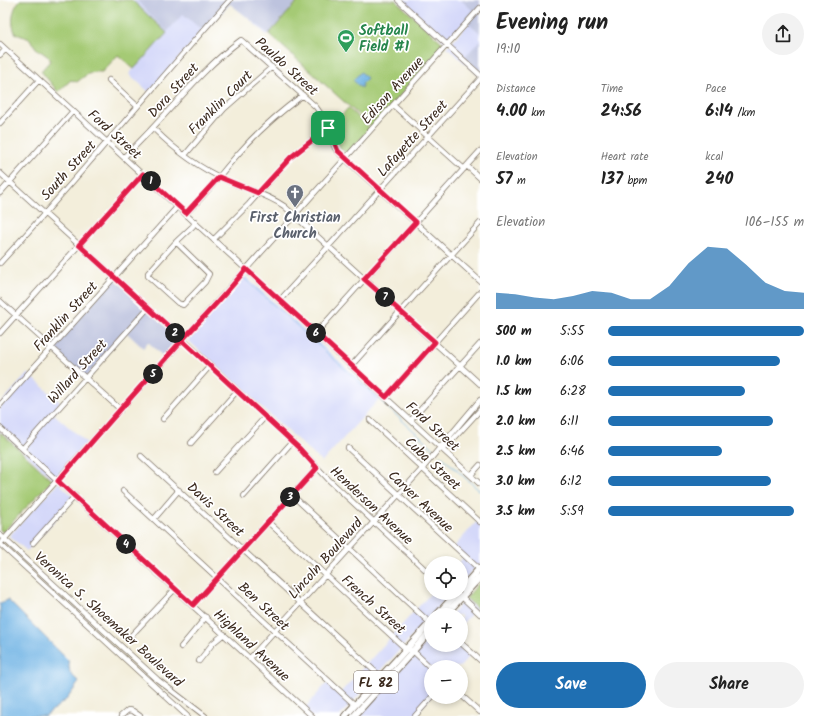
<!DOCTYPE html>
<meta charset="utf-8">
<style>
body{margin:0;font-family:Kalam,sans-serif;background:#f2f2f2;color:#222;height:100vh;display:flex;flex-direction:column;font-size:15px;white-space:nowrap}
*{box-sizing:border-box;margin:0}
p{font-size:13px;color:#767676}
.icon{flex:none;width:22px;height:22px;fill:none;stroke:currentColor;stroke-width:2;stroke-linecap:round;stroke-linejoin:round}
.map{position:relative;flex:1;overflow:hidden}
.details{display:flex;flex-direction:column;background:#fff;width:340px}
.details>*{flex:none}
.buttons{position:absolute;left:424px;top:556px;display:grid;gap:8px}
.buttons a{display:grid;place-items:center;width:44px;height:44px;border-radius:50%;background:#fff;box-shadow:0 2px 6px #0003;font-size:20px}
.pin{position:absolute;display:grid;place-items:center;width:34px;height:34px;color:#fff;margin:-17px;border-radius:8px;box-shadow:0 2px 6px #0006}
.km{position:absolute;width:20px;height:20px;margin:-10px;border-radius:50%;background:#222;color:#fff;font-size:11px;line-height:20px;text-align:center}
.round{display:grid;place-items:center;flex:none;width:42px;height:42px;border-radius:21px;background:#f2f2f2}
.head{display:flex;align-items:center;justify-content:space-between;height:68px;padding:0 16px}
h1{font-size:22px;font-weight:700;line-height:30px}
.stats{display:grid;grid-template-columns:repeat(3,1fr);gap:6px;height:68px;padding:4px 16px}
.stats div{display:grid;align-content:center}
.stats b{font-size:17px;font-weight:700}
.stats small{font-size:11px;font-weight:400}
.stats p{font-size:11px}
.chart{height:112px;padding:8px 16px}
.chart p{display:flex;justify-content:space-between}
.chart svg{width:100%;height:72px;margin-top:4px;fill:#1f6fb2;opacity:.7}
.cta{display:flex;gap:8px;margin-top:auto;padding:8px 16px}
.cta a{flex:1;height:46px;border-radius:24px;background:#1f6fb2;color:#fff;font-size:16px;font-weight:700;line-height:46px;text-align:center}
.cta a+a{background:#f2f2f2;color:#222}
ul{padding:0 16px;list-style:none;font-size:13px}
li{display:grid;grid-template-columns:64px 48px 1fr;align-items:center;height:30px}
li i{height:10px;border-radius:5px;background:#1f6fb2}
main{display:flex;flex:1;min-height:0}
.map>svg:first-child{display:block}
.built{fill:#d4d8f9}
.industrial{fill:#bdc3de}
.green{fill:#a5ca74;stroke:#707a49}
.water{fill:#6fb3e4;stroke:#556e81}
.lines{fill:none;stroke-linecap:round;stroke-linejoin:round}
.stream{stroke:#6fb3e4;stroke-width:1}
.minor-casing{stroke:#7b6f60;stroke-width:6}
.major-casing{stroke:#7b6f60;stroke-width:8}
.minor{stroke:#fff;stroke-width:4.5}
.major{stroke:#fff;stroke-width:6}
.route-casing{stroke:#fff;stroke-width:8}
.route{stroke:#e11d48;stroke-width:5}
.labels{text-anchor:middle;stroke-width:3.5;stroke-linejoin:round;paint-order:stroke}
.shield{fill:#fff;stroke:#766a62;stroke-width:1}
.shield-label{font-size:13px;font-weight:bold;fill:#3b2a1e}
.leisure-label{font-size:14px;font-weight:bold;fill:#27864d;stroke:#fff;text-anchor:start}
.street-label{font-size:14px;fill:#3b2a1e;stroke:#fff}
.worship-label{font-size:14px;font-weight:bold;fill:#5b616d;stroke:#fff}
</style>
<main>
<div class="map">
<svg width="480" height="716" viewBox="0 0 480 716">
<rect width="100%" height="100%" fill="#fff"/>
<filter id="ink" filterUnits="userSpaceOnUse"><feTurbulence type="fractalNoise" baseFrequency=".025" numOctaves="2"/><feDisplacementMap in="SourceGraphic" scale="8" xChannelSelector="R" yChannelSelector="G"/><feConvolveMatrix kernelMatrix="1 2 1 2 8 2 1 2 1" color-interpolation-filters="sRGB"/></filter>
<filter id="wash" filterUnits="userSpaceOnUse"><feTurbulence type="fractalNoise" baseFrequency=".012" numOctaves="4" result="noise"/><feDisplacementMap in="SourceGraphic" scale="16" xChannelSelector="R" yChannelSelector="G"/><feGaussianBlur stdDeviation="0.9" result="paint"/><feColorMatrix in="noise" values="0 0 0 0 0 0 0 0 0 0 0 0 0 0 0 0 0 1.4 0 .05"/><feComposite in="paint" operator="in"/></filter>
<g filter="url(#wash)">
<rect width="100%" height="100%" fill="#f3eedb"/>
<path class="built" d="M132 0H290L267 35 229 1 149 92 129 74 167 33Z
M398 0H480V5L446 43Z
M480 11V77L447 47Z
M245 276 380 398 322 462 189 341 188 339Z
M28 373 62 404 54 414 88 444 50 486 54 480 0 430V404Z
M61 480V485L75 498 27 551 9 536Z
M480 518V563L461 583V563H458L463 558 453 548Z
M431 593H451L340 716H309L303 710 328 682 340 693Z
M465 599 476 609 461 625V615H451Z
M431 636V645H461L471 654 460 667H431V697L415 716H358Z"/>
<path class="industrial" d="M136 0H292L296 3 269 34 230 4 204 32 183 14 167 32Z
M461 0H480V33L464 19 472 10Z
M480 40V71L465 57Z
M114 278 180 340 165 358 148 342 143 348 126 332 85 379 50 348Z"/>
<path class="green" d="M20 0H132L167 33 134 69 118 55 102 72C90 71 86 75 77 82L71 80 58 92 41 71 50 61V58L36 48 30 39 16 34C10 24 12 9 20 0Z
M299 0H395L445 45 372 127 269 34Z
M348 108 370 128 347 154 340 148 332 127Z
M0 432 52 480 3 532 0 530Z
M480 582V611L466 598Z"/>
<path class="water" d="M361 72 367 78 362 84 363 85 361 88 353 80Z
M8 600 68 660 70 673 79 682 67 699 45 716H0V603Z"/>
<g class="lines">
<path class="stream" d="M244 278 434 449
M440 455 480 491"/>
</g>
</g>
<g filter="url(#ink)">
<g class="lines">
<defs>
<path id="minor" d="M398 0 480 75
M0 44 480 484
M0 55 5 50
M109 80 137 106
M393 105 464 169
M0 123 39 80
M154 129C174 149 199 168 226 180 245 189 267 194 284 206L480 384
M185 155 224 109 272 67
M124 157C165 119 196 73 241 40L316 107 325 120 335 148 341 155 480 281
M467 166 480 178
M0 173 178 335 299 448 329 480 431 575
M0 193 73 111
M186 213C206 195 221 173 239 153 258 131 280 112 303 95
M214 239 249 204 291 157 328 128
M176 242 209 274 205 282 183 305 178 303 148 276V273Z
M176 242 193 226 195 221
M0 263C79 177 153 87 230 0
M280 300 480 79
M0 301 121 410
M0 333 143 174
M316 333 480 151
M351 366 480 223
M386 397 480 292
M0 405 178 206
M163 419 210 366
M370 420 480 522
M411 420 480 344
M0 428 312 716
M191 443 237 391
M23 448 148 308
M348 448 479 569
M442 449 448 445 480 410
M141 456 381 677
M215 472 265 417
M471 475 480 465
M123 491 355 705
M292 495 430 623
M244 496 292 442
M154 519 179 490
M268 522 406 649 413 651 431 668
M0 535 158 680 205 716
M33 543 75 496
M0 544 480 8
M0 544 187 716
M462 597 480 614
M193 605 317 468
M128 639 175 589
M461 643 480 660
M181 647 206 617
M250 658 422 469 480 400
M199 661 213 643 224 634
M461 695 480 712
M121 716 128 710 133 711 140 716
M415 716 432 697"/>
<path id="major" d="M461 589 480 568
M437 615 457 593
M445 615 480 577
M345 716 431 622
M354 716 431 631"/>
</defs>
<use href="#minor" class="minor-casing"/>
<use href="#major" class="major-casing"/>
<use href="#minor" class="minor"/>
<use href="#major" class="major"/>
</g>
</g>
<g class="lines" filter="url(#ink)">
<defs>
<path id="route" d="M328 128 291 157 258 193 219 177 186 213 143 174 79 245 178 335 185 343 299 448 317 468 193 605 58 481C99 433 141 386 183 339 205 316 227 293 246 269L386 397 435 342 364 279 416 222 338 151 328 128"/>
</defs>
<use href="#route" class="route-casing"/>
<use href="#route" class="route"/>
</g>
<defs>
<symbol id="stadium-pin" viewBox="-11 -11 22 30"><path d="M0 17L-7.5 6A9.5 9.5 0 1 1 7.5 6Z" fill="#2e9e5b" stroke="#fff"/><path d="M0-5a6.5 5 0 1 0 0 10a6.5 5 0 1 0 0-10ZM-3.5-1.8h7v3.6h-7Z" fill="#fff"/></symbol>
<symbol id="church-pin" viewBox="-11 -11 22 30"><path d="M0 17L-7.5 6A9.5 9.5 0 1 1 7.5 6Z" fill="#6b7280" stroke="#fff"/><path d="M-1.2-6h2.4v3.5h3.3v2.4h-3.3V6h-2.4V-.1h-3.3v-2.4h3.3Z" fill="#fff"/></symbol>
</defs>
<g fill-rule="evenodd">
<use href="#stadium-pin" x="336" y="28" width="20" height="27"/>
<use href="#church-pin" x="285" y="183" width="20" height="27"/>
</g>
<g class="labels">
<rect class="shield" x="354" y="671" width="44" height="22" rx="3"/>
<g class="shield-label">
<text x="376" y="687">FL 82</text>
</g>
<g class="leisure-label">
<text x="359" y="35">Softball<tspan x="359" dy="16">Field #1</tspan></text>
</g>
<g class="street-label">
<text transform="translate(287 66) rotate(42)" y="5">Pauldo Street</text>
<text transform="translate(173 90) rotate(-48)" y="5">Dora Street</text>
<text transform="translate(392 90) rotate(-48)" y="5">Edison Avenue</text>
<text transform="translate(220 102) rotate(-45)" y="5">Franklin Court</text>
<text transform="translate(115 134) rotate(42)" y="5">Ford Street</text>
<text transform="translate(412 138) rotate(-48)" y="5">Lafayette Street</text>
<text transform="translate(68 170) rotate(-48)" y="5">South Street</text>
<text transform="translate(65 316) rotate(-48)" y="5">Franklin Street</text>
<text transform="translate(77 371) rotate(-48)" y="5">Willard Street</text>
<text transform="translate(433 426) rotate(42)" y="5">Ford Street</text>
<text transform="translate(433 463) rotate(43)" y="5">Cuba Street</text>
<text transform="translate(421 501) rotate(43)" y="5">Carver Avenue</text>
<text transform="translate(372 505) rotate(43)" y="5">Henderson Avenue</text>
<text transform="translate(216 509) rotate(43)" y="5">Davis Street</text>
<text transform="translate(325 558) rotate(-48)" y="5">Lincoln Boulevard</text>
<text transform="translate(374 604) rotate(42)" y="5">French Street</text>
<text transform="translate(264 606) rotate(43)" y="5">Ben Street</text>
<text transform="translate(109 619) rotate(42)" y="5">Veronica S. Shoemaker Boulevard</text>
<text transform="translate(252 645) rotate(43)" y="5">Highland Avenue</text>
</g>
<g class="worship-label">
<text x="295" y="222">First Christian<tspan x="295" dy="16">Church</tspan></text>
</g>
</g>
</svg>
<div class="buttons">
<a><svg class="icon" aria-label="locate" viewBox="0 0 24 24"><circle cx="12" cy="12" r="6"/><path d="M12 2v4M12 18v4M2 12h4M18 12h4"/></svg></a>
<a>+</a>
<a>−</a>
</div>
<div class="pin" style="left:328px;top:128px;background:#1e9e55"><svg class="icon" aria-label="arrive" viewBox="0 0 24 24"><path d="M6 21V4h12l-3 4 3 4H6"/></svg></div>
<b class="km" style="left:151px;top:181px">1</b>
<b class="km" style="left:175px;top:333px">2</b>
<b class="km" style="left:290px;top:497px">3</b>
<b class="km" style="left:126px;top:544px">4</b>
<b class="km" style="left:153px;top:374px">5</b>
<b class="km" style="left:316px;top:333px">6</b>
<b class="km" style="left:385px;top:297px">7</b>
</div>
<section class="details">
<div class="head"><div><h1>Evening run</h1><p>19:10</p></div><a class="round"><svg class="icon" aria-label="share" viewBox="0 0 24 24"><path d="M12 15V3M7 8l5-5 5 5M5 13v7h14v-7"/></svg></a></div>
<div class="stats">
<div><p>Distance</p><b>4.00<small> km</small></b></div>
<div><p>Time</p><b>24:56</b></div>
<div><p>Pace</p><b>6:14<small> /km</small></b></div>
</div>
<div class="stats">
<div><p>Elevation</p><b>57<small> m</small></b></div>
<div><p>Heart rate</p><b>137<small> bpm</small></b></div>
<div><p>kcal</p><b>240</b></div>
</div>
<div class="chart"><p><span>Elevation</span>106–155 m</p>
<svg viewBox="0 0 160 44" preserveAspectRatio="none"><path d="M0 44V34L10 35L20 37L30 38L40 36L50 33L60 34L70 38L80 38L90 30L100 16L110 6L120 7L130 17L140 28L150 33L160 34V44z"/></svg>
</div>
<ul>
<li><b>500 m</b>5:55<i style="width:100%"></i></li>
<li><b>1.0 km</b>6:06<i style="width:88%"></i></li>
<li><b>1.5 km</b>6:28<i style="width:70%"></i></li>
<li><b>2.0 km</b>6:11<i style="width:84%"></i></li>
<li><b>2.5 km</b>6:46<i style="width:58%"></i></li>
<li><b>3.0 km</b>6:12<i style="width:83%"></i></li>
<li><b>3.5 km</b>5:59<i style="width:95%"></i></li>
</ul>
<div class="cta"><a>Save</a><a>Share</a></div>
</section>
</main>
